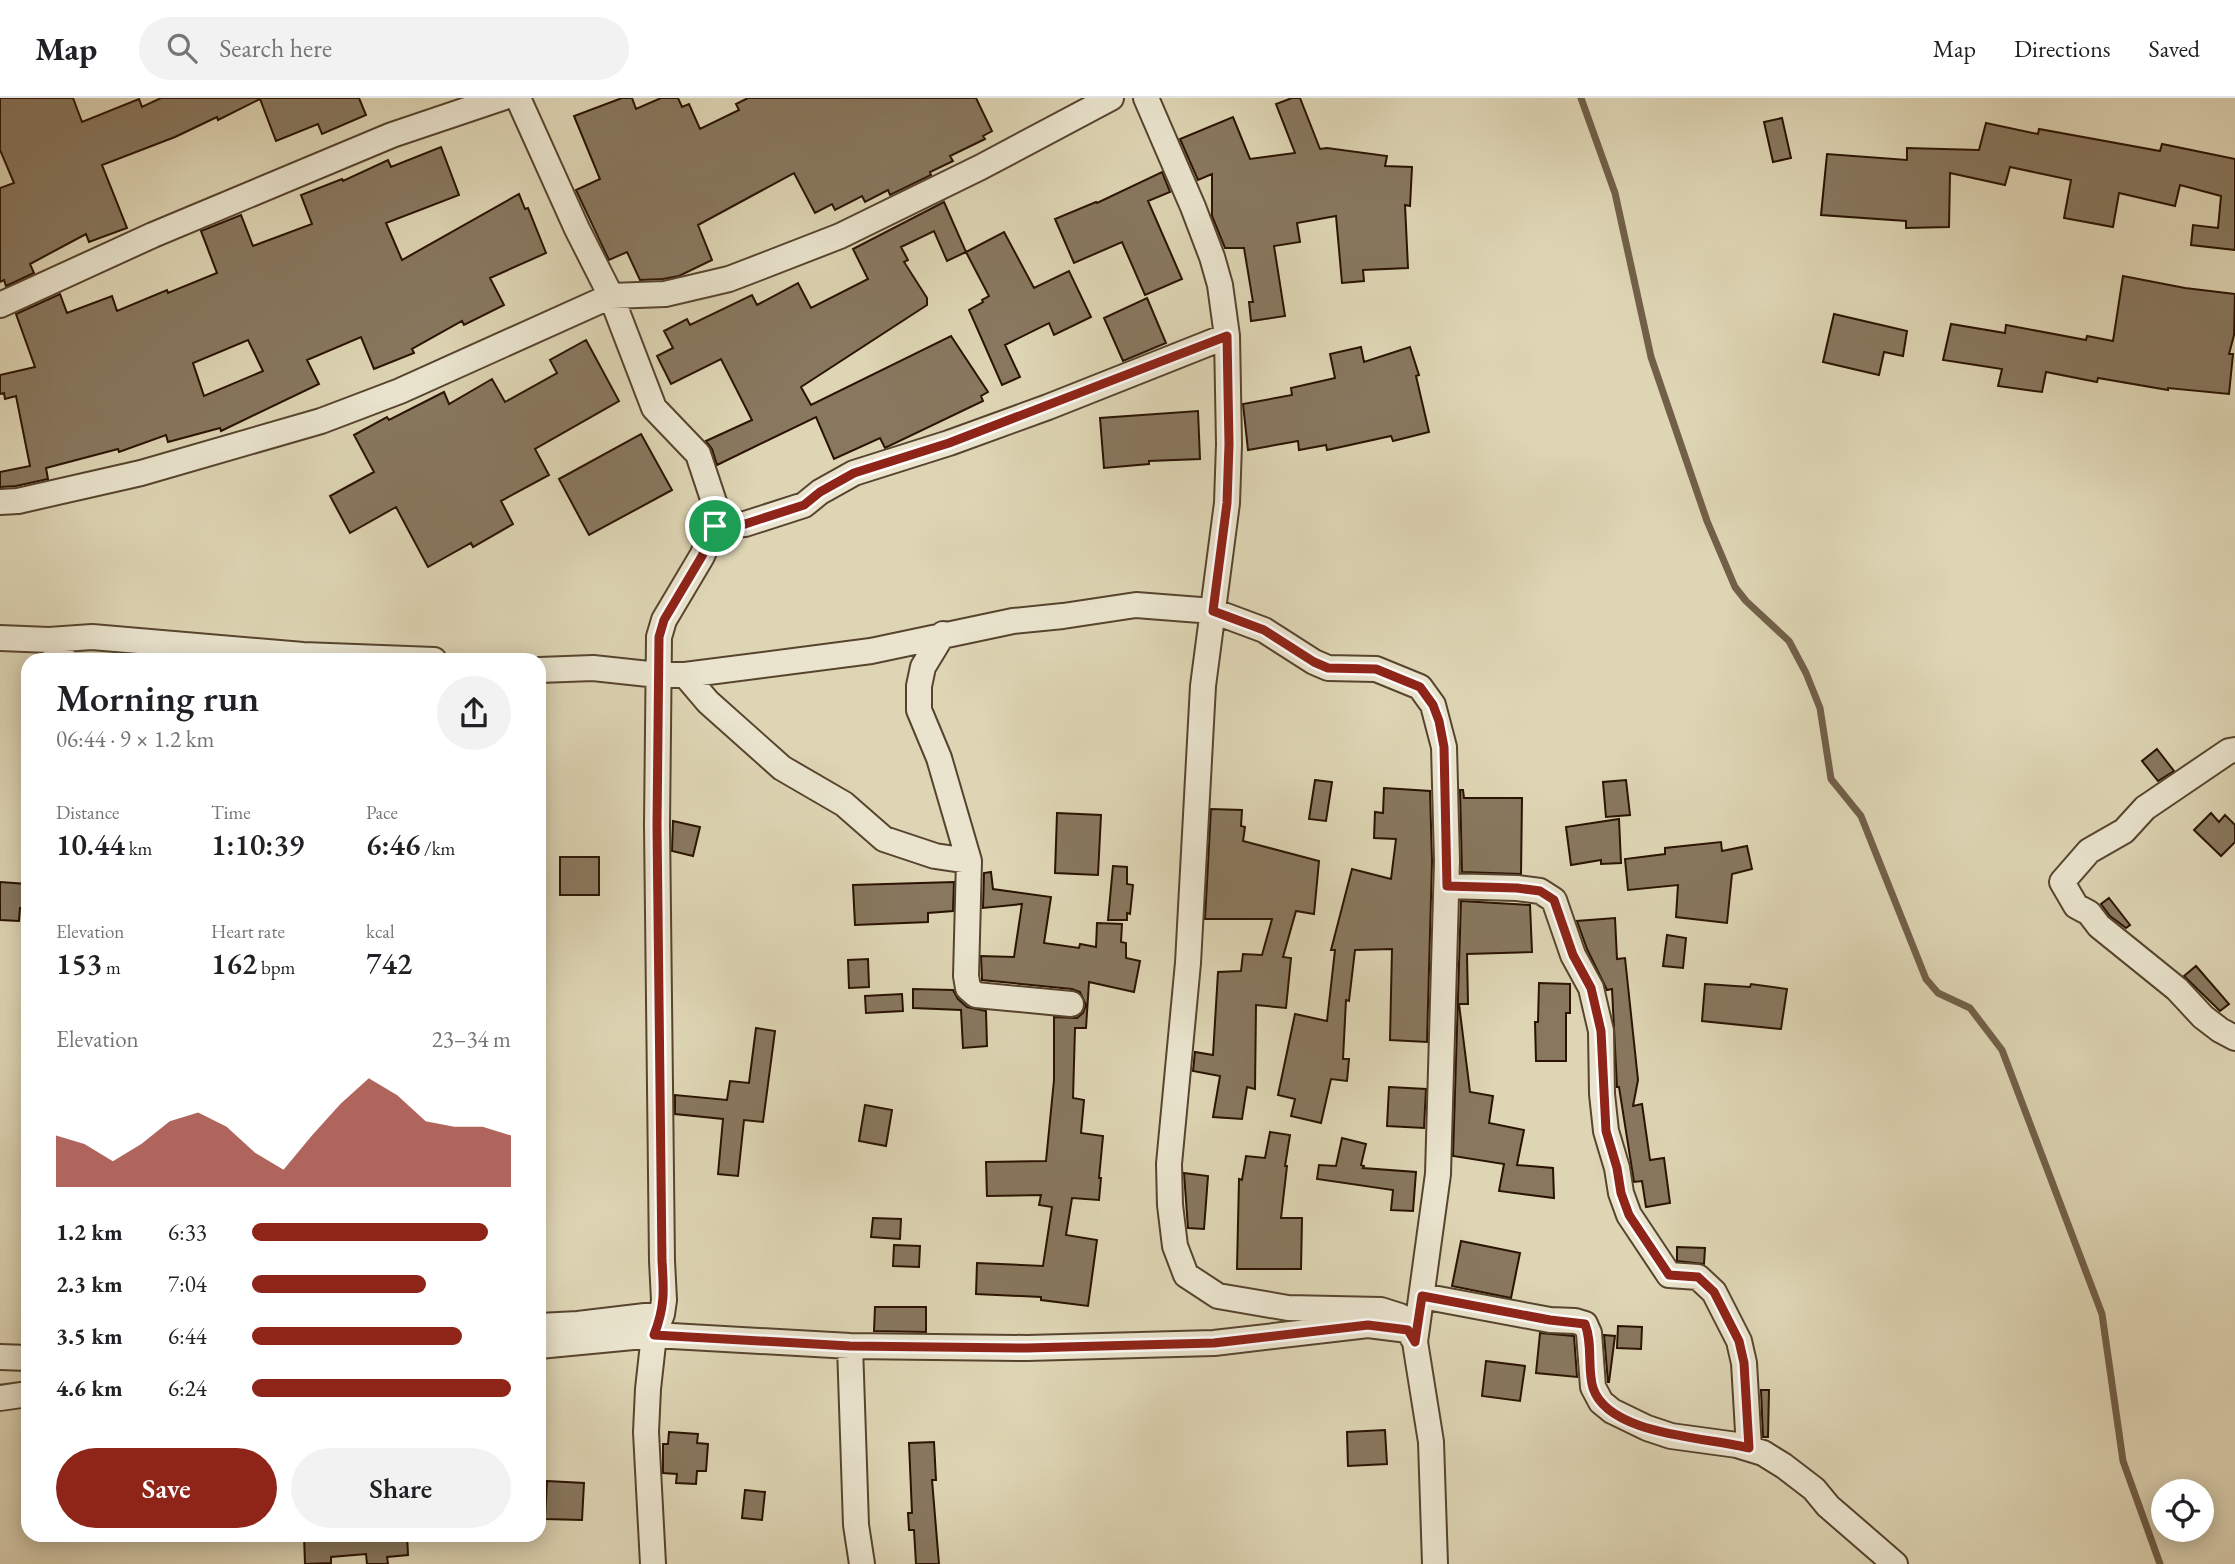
<!DOCTYPE html>
<meta charset="utf-8">
<style>
body{margin:0;font-family:"EB Garamond",serif;background:#f2f2f2;color:#202124;height:100vh;display:flex;flex-direction:column;font-size:26px;white-space:nowrap}
*{box-sizing:border-box;margin:0}
p{font-size:23px;color:#757577}
.icon{flex:none;width:38px;height:38px;fill:none;stroke:currentColor;stroke-width:2;stroke-linecap:round;stroke-linejoin:round}
.map{position:relative;flex:1;overflow:hidden}
.side{position:absolute;left:21px;top:555px;width:525px;height:889px;display:flex;flex-direction:column;background:#fff;border-radius:21px;box-shadow:0 4px 18px #0003}
.side>*{flex:none}
.fabs{position:absolute;left:2151px;top:1381px;display:grid;gap:14px}
.fabs a{display:grid;place-items:center;width:63px;height:63px;border-radius:50%;background:#fff;box-shadow:0 4px 18px #0003;font-size:35px}
.pin{position:absolute;display:grid;place-items:center;width:60px;height:60px;color:#fff;margin:-30px;border:4px solid #fff;border-radius:50%;box-shadow:0 2px 7px #0007}
.round{display:grid;place-items:center;flex:none;width:74px;height:74px;border-radius:37px;background:#f2f2f2}
.head{display:flex;align-items:center;justify-content:space-between;height:119px;padding:0 35px}
h1{font-size:38px;font-weight:600;line-height:52px}
.metrics{display:grid;grid-template-columns:repeat(3,1fr);gap:10px;height:119px;padding:7px 35px}
.metrics div{display:grid;align-content:center}
.metrics b{font-size:30px;font-weight:600}
.metrics small{font-size:19px;font-weight:400}
.metrics p{font-size:19px}
.chart{height:196px;padding:14px 35px}
.chart p{display:flex;justify-content:space-between}
.chart svg{width:100%;height:126px;margin-top:7px;fill:#8f2418;opacity:.7}
.button{display:flex;gap:14px;margin-top:auto;padding:14px 35px}
.button a{flex:1;height:80px;border-radius:42px;background:#8f2418;color:#fff;font-size:28px;font-weight:600;line-height:80px;text-align:center}
.button a+a{background:#f2f2f2;color:#202124}
ul{padding:0 35px;list-style:none;font-size:23px}
li{display:grid;grid-template-columns:112px 84px 1fr;align-items:center;height:52px}
li i{height:18px;border-radius:9px;background:#8f2418}
header{display:flex;align-items:center;gap:42px;box-sizing:border-box;height:98px;padding:0 35px;background:#fff;border-bottom:2px solid #e0e0e0}
header strong{font-size:33px}
nav{display:flex;gap:38px;margin-inline-start:auto;font-size:24px}
.search{width:490px;height:63px;background:#f2f2f2;display:flex;align-items:center;gap:18px;box-sizing:border-box;padding:0 24px;border-radius:38px;color:#757577;font-size:26px}
.map>svg:first-child{display:block}
.lines{fill:none;stroke-linecap:round;stroke-linejoin:round}
.stream{stroke:#716048;stroke-width:7}
.building{fill:#88785f;stroke:#2a1302;stroke-width:2;fill-rule:evenodd}
.street-casing{stroke:#57442e;stroke-width:28}
.street{stroke:#eae4ce;stroke-width:24}
.route-casing{stroke:#fff;stroke-width:14}
.route{stroke:#8f2418;stroke-width:9}
</style>
<header>
<strong>Map</strong>
<div class="search"><svg class="icon" aria-label="search" viewBox="0 0 24 24"><circle cx="10" cy="10" r="6"/><path d="M15 15l6 6"/></svg>Search here</div>
<nav><a>Map</a><a>Directions</a><a>Saved</a></nav>
</header>
<div class="map">
<svg width="2235" height="1466" viewBox="0 0 2235 1466">
<rect width="100%" height="100%" fill="#ded5b4"/>
<filter id="stains"><feTurbulence type="fractalNoise" baseFrequency=".00286" numOctaves="4"/><feColorMatrix values="0 0 0 0 .2 0 0 0 0 .09 0 0 0 0 .02 0 0 0 .5 -.17"/></filter>
<radialGradient id="worn" r=".72"><stop offset=".6" stop-color="#630" stop-opacity="0"/><stop offset="1" stop-color="#630" stop-opacity=".3"/></radialGradient>
<g class="lines">
<path class="stream" d="M1581 0 1615 95 1651 259 1707 423 1735 489 1746 503 1789 543 1806 575 1820 610 1831 681 1861 718 1926 881 1938 895 1970 910 2002 952 2102 1216 2123 1363 2160 1466"/>
</g>
<path class="building" d="M0 0H73L82 24 139 1 142 9 161 0H359L366 17 322 36 318 26 276 43 260 1 218 22 217 19 175 39 102 67 127 130 89 144 86 136 30 166 34 175 6 188 4 182 0 184V90L14 85 0 52Z
M622 0H632L636 11 661 0H678L682 9 689 6 700 31 739 12 736 6 748 0H976L992 33 983 38 985 41 950 58 953 63 930 74 931 77 890 97 888 92 865 104 862 98 835 112 832 106 815 115 794 75 698 127 712 162 679 178 663 181 640 182 627 154 609 162 576 92 600 81 574 18Z
M1292 0H1300L1320 51 1327 50 1387 58 1385 68 1412 69 1410 108 1405 107 1408 170 1363 172 1364 183 1342 185 1336 118 1297 125 1300 144 1274 148 1285 218 1251 223 1249 204H1253L1244 150H1225L1212 118V76L1198 82 1180 41 1233 19 1250 61 1295 55 1276 6Z
M1782 20 1791 60 1773 64 1764 24Z
M1986 25 2038 36 2039 31 2160 53 2162 46 2235 61V152L2191 147 2193 127 2218 130 2221 98 2180 87 2175 108 2119 95 2113 129 2064 120 2071 82 2010 69 2005 87 1950 75 1949 129 1906 130V123L1821 117 1827 56 1907 62V50L1979 52Z
M441 49 459 97 386 125 402 162 519 96 525 111 528 110 546 155 490 180 504 207 464 227 462 223 412 251 414 255 374 271 361 239 307 262 319 286 221 333 220 330 168 344 166 337 119 354 118 351 46 370 48 381 16 388 0 389V374L30 368 16 298 5 301 4 295 0 296V277L35 269 16 216 60 196 67 215 112 198 117 213 167 192 168 195 217 175 201 133 241 117 253 148 312 126 301 97 342 81 343 83 388 62 391 69ZM248 242 263 273 204 298 193 265Z
M1162 74 1170 94 1148 103 1182 181 1145 197 1122 144 1074 165 1055 121 1096 104 1097 105Z
M944 104 966 154 947 163 934 133 901 149 908 162 904 164 927 200V207L801 289 811 307 951 238 988 294 981 298 983 303 885 350 880 340 834 361 816 319 717 367 712 351 706 343 752 322 721 261 671 286 657 258 673 250 664 233 687 221 690 227 752 197 757 207 798 185 811 210 868 181 853 151Z
M1004 134 1034 190 1069 173 1091 219 1054 237 1049 225 1005 247 1020 279 1002 287 969 212 983 204 982 202 989 198 966 154Z
M2123 178 2185 190 2235 196 2234 237 2229 256H2233L2229 296 2168 290V292L2098 280 2097 284 2046 274 2042 294 1998 288 2002 271 1943 262 1951 226 2005 235 2006 227 2086 242 2087 238 2113 243Z
M1147 200 1166 245 1123 263 1104 220Z
M1834 216 1907 233 1903 258 1884 254 1879 277 1823 264Z
M586 242 619 303 535 351 549 377 501 403 513 426 473 449 471 445 428 469 396 409 350 435 330 398 374 374 354 337 387 319 389 322 444 294 449 306 492 281 505 304 557 275 550 262Z
M1361 249 1364 264 1410 249 1419 277 1416 278 1429 334 1393 343 1391 338 1327 352 1326 347 1299 352 1298 343 1248 352 1243 306 1292 297 1291 290 1335 280 1330 256Z
M1198 313 1200 361 1149 363V366L1104 370 1100 320Z
M641 336 672 392 589 437 559 381Z
M2157 651 2174 673 2158 683 2142 663Z
M1315 682 1332 684 1326 723 1309 721Z
M1626 682 1630 717 1606 719 1603 684Z
M1384 690 1430 693 1432 763 1427 944 1390 942 1392 851 1355 852 1349 903 1346 902 1343 961H1349L1347 983 1331 981 1321 1025 1291 1018 1295 1001 1278 997 1295 916 1327 923 1335 852H1331L1352 771 1391 781 1396 741 1374 740 1375 714 1383 715Z
M1460 692H1463L1464 700H1522L1521 776 1462 774Z
M1211 711 1242 712 1241 728 1245 729 1243 743 1319 763 1314 816 1296 813 1283 859 1291 860 1286 910 1256 907 1255 991 1247 989 1242 1021 1213 1019 1220 978 1193 973 1195 954 1213 957 1218 874 1241 873 1243 856 1262 857 1272 821H1205Z
M1057 715 1101 717 1098 777 1055 775Z
M2211 715 2219 724 2225 717 2235 727V744L2221 758 2194 732Z
M1619 721 1621 765 1601 766V762L1571 767 1566 729Z
M673 723 700 729 693 758 672 753Z
M1721 744 1722 753 1747 748 1752 771 1732 776 1727 825 1676 819 1678 787 1628 792 1625 761 1665 756V750Z
M560 759H599V797H560Z
M1113 768 1127 769V786L1133 787 1130 816 1127 815V822H1108Z
M991 774 993 791 1051 799 1044 845 1079 850 1080 846 1096 849 1097 825 1122 826 1121 844 1126 845V860L1140 863 1134 894 1089 884 1086 930H1075L1073 1000 1084 1002 1081 1035 1103 1038 1099 1080H1101L1099 1102 1072 1100 1066 1137 1097 1142 1088 1208 1041 1202V1199L976 1196 977 1165 1043 1168 1052 1109 1039 1107 1041 1097 987 1098 986 1064 1046 1063 1054 982V919L1077 920 1083 915 1086 907 1080 894 1072 891 982 882 981 858 1014 859 1022 806 983 810 984 775Z
M0 784 27 786 25 810H20L19 823 0 822Z
M954 784 953 813 928 815V824L855 827 853 787Z
M2109 800 2130 827 2126 830 2110 818 2101 806Z
M1461 803 1530 807 1532 854 1467 856 1468 906H1459L1470 994 1493 998 1489 1025 1524 1032 1517 1067 1553 1070 1554 1100 1499 1093 1504 1066 1453 1058Z
M1615 820 1617 861 1625 860 1638 982 1633 1008 1642 1006 1650 1062 1664 1060 1670 1105 1646 1109 1642 1083 1634 1084 1619 989H1617L1612 891 1607 892 1587 851 1577 823Z
M1667 837 1686 840 1683 870 1663 868Z
M868 861 869 889 849 890 848 862Z
M2196 868 2229 906 2220 913 2184 878Z
M1539 885 1570 886V915H1566V963H1536L1535 924H1538Z
M1705 886 1750 889 1751 886 1787 891 1781 931 1702 923Z
M913 891 953 892 958 901 967 909 986 913 987 948 963 950 961 912 913 910Z
M902 896 903 913 866 915 865 898Z
M756 930 775 933 763 1024 744 1022 738 1078 718 1076 723 1021 675 1016V997L727 1002 730 983 749 985Z
M1389 989 1426 991 1424 1030 1387 1028Z
M865 1007 892 1012 886 1048 859 1043Z
M1270 1034 1290 1037 1285 1068H1287L1281 1120H1302L1301 1171H1237L1239 1081 1242 1082 1246 1058 1265 1060Z
M1342 1040 1366 1046 1361 1067 1364 1068 1363 1070 1416 1074 1413 1113 1391 1112 1393 1092 1317 1081 1319 1067 1336 1068Z
M1184 1075 1208 1078 1204 1131 1188 1130Z
M873 1120 901 1121 900 1141 871 1139Z
M1461 1143 1520 1155 1511 1200 1452 1188Z
M894 1147 920 1148 919 1169 893 1168Z
M1677 1149 1705 1150 1704 1166 1677 1163Z
M875 1209H926V1234L874 1233Z
M1618 1228 1642 1229 1641 1251 1617 1250Z
M1540 1235 1574 1238 1577 1279 1536 1275Z
M1604 1237 1615 1238 1609 1284H1608Z
M1486 1263 1525 1268 1520 1303 1482 1298Z
M1761 1292H1769L1768 1339H1763Z
M1385 1332 1387 1366 1348 1368 1347 1334Z
M669 1334 698 1336 697 1345 708 1346 706 1373H697L696 1386 676 1385 677 1376 663 1375V1346H668Z
M934 1344 936 1382H932L939 1466H916L914 1432H909L908 1415H912L909 1345Z
M547 1383 584 1385 582 1422 545 1421Z
M745 1392 765 1394 762 1422 742 1420Z
M304 1437H407L408 1457 387 1459 388 1466H367L366 1456 331 1459V1465L305 1466Z"/>
<g class="lines">
<defs>
<path id="street" d="M518 0 577 131 611 198 654 310 698 356 715 407V428L702 458 664 522 659 539 657 727 662 1163 664 1202 662 1216 654 1237 648 1291 646 1334 653 1466
M1146 0 1193 109 1212 159 1220 187 1227 238 1229 346 1227 405 1203 588 1188 865 1169 1066 1170 1107 1175 1148 1186 1177 1218 1198 1288 1210 1381 1212 1400 1218 1408 1232
M0 207 153 137 392 37 502 0
M0 404 18 403 141 375 321 323 400 293 611 198 665 196 729 181 768 166 840 138 981 69 1111 0
M715 428 745 426 804 407 820 394 854 375 949 345 1048 309 1227 238
M943 536 923 569 919 588V612L939 660 969 763 966 878 968 890 976 897 1071 906
M0 540 49 542 92 539 303 557 434 562
M49 542 65 562
M539 572 593 570 658 577H685L871 553 1013 523 1063 518 1136 507 1213 513 1264 532 1314 564 1328 570 1376 571 1420 589 1433 607 1444 649 1447 763 1438 1076 1415 1244
M685 577 708 604 782 670 844 706 884 741 935 758 969 763
M2235 652 2229 653 2145 710 2124 733 2089 753 2062 784 2076 808 2089 815 2099 828 2177 891 2203 919 2220 932 2235 940
M1447 788 1517 790 1540 793 1554 802 1573 857 1591 890 1601 933 1602 996 1606 1033 1617 1070 1621 1095 1629 1117 1669 1177 1698 1179 1714 1194 1739 1243 1744 1265 1749 1350
M1422 1198 1550 1222 1575 1223 1585 1226 1589 1235 1593 1289 1601 1304 1612 1313 1647 1330 1671 1338 1737 1347 1763 1355 1784 1368 1814 1391 1828 1408 1895 1466
M539 1228 578 1226 662 1216
M539 1248 654 1237 850 1248 1027 1250 1214 1245 1368 1227 1408 1232 1415 1244 1431 1344 1435 1466
M850 1248 856 1427 862 1466
M0 1259 28 1260
M0 1300 28 1296"/>
</defs>
<use href="#street" class="street-casing"/>
<use href="#street" class="street"/>
</g>
<g class="lines">
<defs>
<path id="route" d="M1227 238 1229 346 1227 405 1213 513 1264 532 1314 564 1328 570 1376 571 1420 589 1433 607 1439 623 1444 649 1447 788 1517 790 1540 793 1554 802 1573 857 1591 890 1601 933 1606 1033 1617 1070 1621 1095 1629 1117 1669 1177 1698 1179 1714 1194 1739 1243 1744 1265 1749 1350C1708 1339 1609 1338 1593 1290 1587 1270 1593 1246 1585 1226L1550 1222 1422 1198 1415 1244 1408 1232 1368 1227 1214 1245 1027 1250 850 1248 654 1237C665 1209 664 1192 662 1163L657 727 659 539 664 522 702 458 715 428 745 426 804 407 820 394 854 375 949 345Z"/>
</defs>
<use href="#route" class="route-casing"/>
<use href="#route" class="route"/>
</g>
<rect width="100%" height="100%" filter="url(#stains)"/>
<rect width="100%" height="100%" fill="url(#worn)"/>
</svg>
<div class="fabs">
<a><svg class="icon" aria-label="locate" viewBox="0 0 24 24"><circle cx="12" cy="12" r="6"/><path d="M12 2v4M12 18v4M2 12h4M18 12h4"/></svg></a>
</div>
<div class="pin" style="left:715px;top:428px;background:#1e9e55"><svg class="icon" aria-label="arrive" viewBox="0 0 24 24"><path d="M6 21V4h12l-3 4 3 4H6"/></svg></div>
<section class="side">
<div class="head"><div><h1>Morning run</h1><p>06:44 · 9 × 1.2 km</p></div><a class="round"><svg class="icon" aria-label="share" viewBox="0 0 24 24"><path d="M12 15V3M7 8l5-5 5 5M5 13v7h14v-7"/></svg></a></div>
<div class="metrics">
<div><p>Distance</p><b>10.44<small> km</small></b></div>
<div><p>Time</p><b>1:10:39</b></div>
<div><p>Pace</p><b>6:46<small> /km</small></b></div>
</div>
<div class="metrics">
<div><p>Elevation</p><b>153<small> m</small></b></div>
<div><p>Heart rate</p><b>162<small> bpm</small></b></div>
<div><p>kcal</p><b>742</b></div>
</div>
<div class="chart"><p><span>Elevation</span>23–34 m</p>
<svg viewBox="0 0 160 44" preserveAspectRatio="none"><path d="M0 44V26L10 29L20 35L30 29L40 21L50 18L60 23L70 32L80 38L90 26L100 15L110 6L120 12L130 21L140 23L150 23L160 26V44z"/></svg>
</div>
<ul>
<li><b>1.2 km</b>6:33<i style="width:91%"></i></li>
<li><b>2.3 km</b>7:04<i style="width:67%"></i></li>
<li><b>3.5 km</b>6:44<i style="width:81%"></i></li>
<li><b>4.6 km</b>6:24<i style="width:100%"></i></li>
</ul>
<div class="button"><a>Save</a><a>Share</a></div>
</section>
</div>
